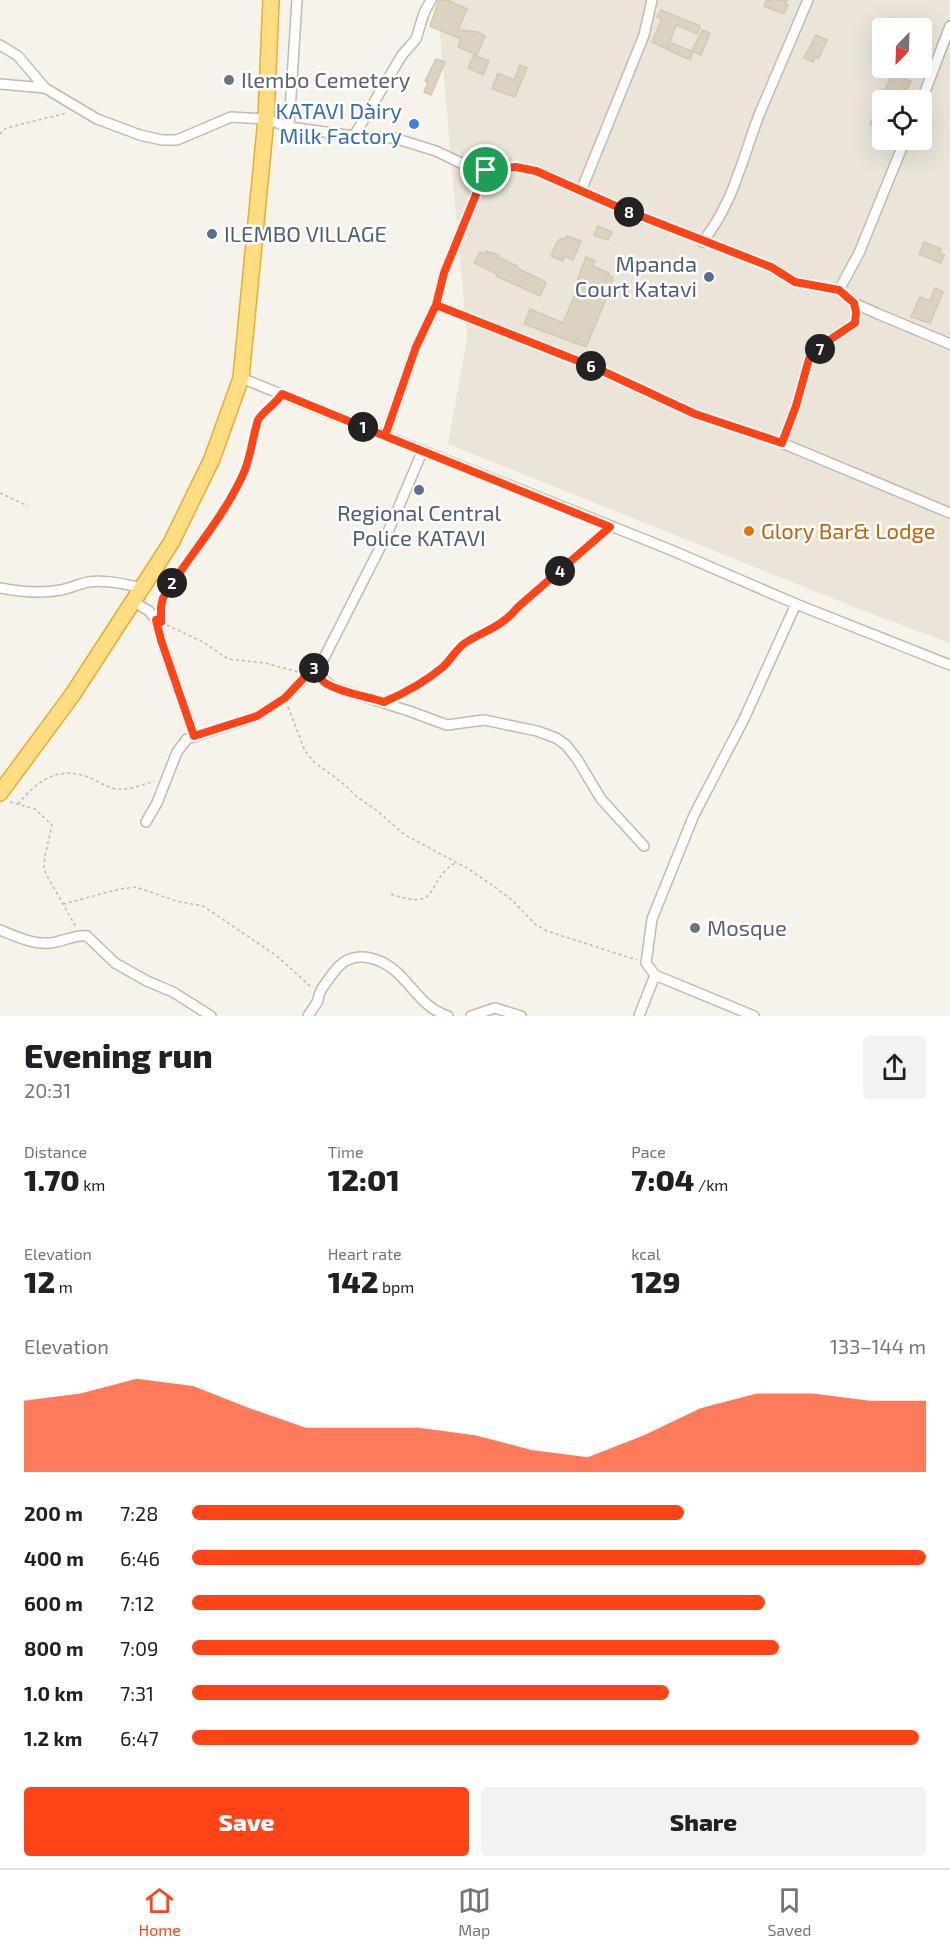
<!DOCTYPE html>
<meta charset="utf-8">
<style>
body{margin:0;font-family:"Exo 2",sans-serif;background:#f2f2f2;color:#202124;height:100vh;display:flex;flex-direction:column;font-size:22px;white-space:nowrap}
*{box-sizing:border-box;margin:0}
p{font-size:20px;color:#757577}
.icon{flex:none;width:33px;height:33px;fill:none;stroke:currentColor;stroke-width:2;stroke-linecap:round;stroke-linejoin:round}
.map{position:relative;height:1016px;overflow:hidden}
.sheet{display:flex;flex-direction:column;background:#fff;flex:1}
.sheet>*{flex:none}
.needle{width:39px;rotate:203deg}
.fabs{position:absolute;left:872px;top:18px;display:grid;gap:12px}
.fabs a{display:grid;place-items:center;width:60px;height:60px;border-radius:6px;background:#fff;box-shadow:0 6px 24px #0002;font-size:30px}
.pin{position:absolute;display:grid;place-items:center;width:51px;height:51px;color:#fff;margin:-26px;border:3px solid #fff;border-radius:50%;box-shadow:0 2px 6px #0007}
.km{position:absolute;width:30px;height:30px;margin:-15px;border-radius:50%;background:#222;color:#fff;font-size:16px;line-height:30px;text-align:center}
.round{display:grid;place-items:center;flex:none;width:63px;height:63px;border-radius:6px;background:#f2f2f2}
.head{display:flex;align-items:center;justify-content:space-between;height:102px;padding:0 24px}
h1{font-size:33px;font-weight:800;line-height:45px}
.figures{display:grid;grid-template-columns:repeat(3,1fr);gap:9px;height:102px;padding:6px 24px}
.figures div{display:grid;align-content:center}
.figures b{font-size:30px;font-weight:800}
.figures small{font-size:16px;font-weight:400}
.figures p{font-size:16px}
.chart{height:168px;padding:12px 24px}
.chart p{display:flex;justify-content:space-between}
.chart svg{width:100%;height:108px;margin-top:6px;fill:#ff4418;opacity:.7}
.primary-button{display:flex;gap:12px;margin-top:auto;padding:12px 24px}
.primary-button a{flex:1;height:69px;border-radius:6px;background:#ff4418;color:#fff;font-size:24px;font-weight:800;line-height:69px;text-align:center}
.primary-button a+a{background:#f2f2f2;color:#202124}
ul{padding:0 24px;list-style:none;font-size:20px}
li{display:grid;grid-template-columns:96px 72px 1fr;align-items:center;height:45px}
li i{height:15px;border-radius:8px;background:#ff4418}
.menu{display:flex;justify-content:space-around;align-items:center;height:84px;border-top:2px solid #e0e0e0;background:#fff;font-size:16px;color:#757577}
.menu a{display:grid;justify-items:center;gap:3px}
.menu .active{color:#ff4418}
.map>svg:first-child{display:block}
.residential{fill:#eae5d8;fill-rule:evenodd}
.building{fill:#dcd2c1;stroke:#d4c8b1;stroke-width:1.5}
.lines{fill:none;stroke-linecap:round;stroke-linejoin:round}
.minor-casing{stroke:#c2bbac;stroke-width:12}
.trunk-casing{stroke:#e9ad31;stroke-width:18}
.path{stroke:#c5b89c;stroke-width:1.5;stroke-dasharray:3 3;stroke-linecap:butt}
.minor{stroke:#fff;stroke-width:9}
.trunk{stroke:#ffdd83;stroke-width:15}
.route-casing{stroke:#fff;stroke-width:12}
.route{stroke:#ff4418;stroke-width:8}
.worship-dot{fill:#6b7280;stroke:#fff;stroke-width:2}
.shop-dot{fill:#3f7fe0;stroke:#fff;stroke-width:2}
.service-dot{fill:#5c6f8a;stroke:#fff;stroke-width:2}
.food-dot{fill:#e8710a;stroke:#fff;stroke-width:2}
.labels{text-anchor:middle;stroke-width:5;stroke-linejoin:round;paint-order:stroke}
.worship-label{font-size:22px;fill:#5b616d;stroke:#fff;text-anchor:start}
.shop-label{font-size:22px;fill:#366cbe;stroke:#fff;text-anchor:end}
.service-label{font-size:22px;fill:#4e5e75;stroke:#fff;text-anchor:start}
.food-label{font-size:22px;fill:#c56008;stroke:#fff;text-anchor:start}
</style>
<div class="map">
<svg width="950" height="1016" viewBox="0 0 950 1016">
<rect width="100%" height="100%" fill="#f6f3ea"/>
<path class="residential" d="M437 0H950V643L864 611 448 444 467 338ZM882 28H921V68H882ZM882 100H921V140H882Z"/>
<path class="building" d="M439 0H447L467 9 458 30 478 32 485 36 477 55 458 47 461 39 430 26Z
M767 0H787L785 4 788 5 784 14 764 6Z
M661 10 700 26 697 34 676 25 667 49 652 42 662 19 657 17Z
M702 30 710 33 701 55 692 51Z
M816 35 827 40 818 59 815 57 813 62 804 58Z
M672 43 693 52 690 60 668 50Z
M474 55 489 61 483 75 468 68Z
M436 59 445 62 431 95 424 92 428 82 425 81Z
M520 65 527 68 515 97 492 89 498 73 514 80Z
M895 68 908 72 905 79 911 81 907 90 901 87 897 98 884 92Z
M882 97V129L870 124Z
M598 226 612 232 608 240 594 235Z
M567 236 581 241 573 260 564 256 563 261 551 256 557 242H558L560 239 566 238Z
M924 242 941 249 940 253 944 255 941 263 919 254Z
M486 251 499 255 498 257 517 266V268L546 282 540 296 496 276 497 274 474 263 480 252 485 254Z
M586 257 595 261 593 266 609 273 608 275 613 277 609 292 586 347 524 324 530 309 563 323 580 282 577 281Z
M935 288 943 292 930 323 911 317 920 297 930 301Z"/>
<g class="lines">
<defs>
<path id="minor" d="M0 45 18 56 45 88 97 119 140 135 162 140H177L231 117 266 119 289 127 354 136 394 138 436 151 467 166 486 170
M0 84 45 88
M921 102 950 26
M289 127 297 0
M354 136 402 55 416 39 424 13 431 0
M581 191 644 35 652 0
M702 242C732 207 743 157 759 115 775 77 792 38 808 0
M839 290 859 253 905 140
M436 305 596 368 695 414 782 443 950 513
M241 378 671 550 796 604 950 665
M385 436 416 347 436 305 444 273 486 170 516 167 536 171 620 208 771 267 795 282 839 290 854 303 876 313 950 344
M782 443 796 406 809 359 828 341 855 323 856 312 854 303
M0 588C21 592 40 594 61 590 70 588 79 584 88 582 106 579 126 585 144 588
M134 602 149 611 156 620 161 640 194 736
M317 664 321 677 333 687 409 711 447 725 484 720 537 731 556 738 566 745 577 759 601 799 644 846
M146 822 157 803 177 752 187 739 257 716 285 698 324 658 388 532 422 452
M0 930C15 936 34 945 50 943 62 942 76 934 87 936L115 963 147 981 173 992 211 1016
M308 1016C311 1011 316 1005 318 1000 319 995 319 992 323 987 336 968 345 953 370 958 407 966 413 1005 448 1016
M471 1016 495 1008 521 1016
M639 1016 655 975
M754 1016 655 975 646 963 652 919 694 815 744 719 796 604"/>
<path id="trunk" d="M0 793 73 694 171 543 212 459 241 378 266 119 271 0"/>
</defs>
<use href="#minor" class="minor-casing"/>
<use href="#trunk" class="trunk-casing"/>
<path class="path" d="M0 134 6 128 67 113
M0 493 28 506
M161 609 163 598 170 587 210 530 236 488 246 468 258 420 277 402
M167 625 203 642 228 659 265 663 298 672
M398 696 411 690 444 666 464 644 489 632 511 616 518 607 602 534
M288 707 305 751 314 762 345 785 357 797 376 810 405 835 467 868 492 885 512 900 536 925 547 931 637 960
M10 802 35 809 52 825 45 856 44 867 46 874 76 927
M18 804C36 783 53 768 82 775 94 778 104 787 117 789 129 790 142 785 154 781
M391 894C443 912 423 883 455 863
M63 904 120 889 136 887 176 901 203 906 277 956 311 987"/>
<use href="#minor" class="minor"/>
<use href="#trunk" class="trunk"/>
</g>
<g class="lines">
<defs>
<path id="route" d="M486 170 444 273 436 305 416 347 385 436 282 394C275 405 264 410 258 420 253 436 251 454 245 470 225 517 189 555 163 598L161 607V622L156 620 161 640 194 736 257 716 285 698 317 664C319 670 319 678 324 682 335 691 369 697 384 702 405 693 425 682 443 667 451 660 456 649 465 643 485 630 501 628 518 607L610 527 385 436 416 347 436 305 596 368 695 414 782 443 796 406 809 359 828 341 855 323 856 312 854 303 839 290 795 282 771 267 620 208 536 171 516 167 486 170"/>
</defs>
<use href="#route" class="route-casing"/>
<use href="#route" class="route"/>
</g>
<g class="worship-dot">
<circle cx="229" cy="80" r="6"/>
<circle cx="695" cy="928" r="6"/>
</g>
<circle class="shop-dot" cx="414" cy="124" r="6"/>
<g class="service-dot">
<circle cx="212" cy="234" r="6"/>
<circle cx="709" cy="277" r="6"/>
<circle cx="419" cy="490" r="6"/>
</g>
<circle class="food-dot" cx="749" cy="531" r="6"/>
<g class="labels">
<g class="worship-label">
<text x="241" y="88">Ilembo Cemetery</text>
<text x="707" y="936">Mosque</text>
</g>
<g class="shop-label">
<text x="402" y="119">KATAVI Dàiry<tspan x="402" dy="25">Milk Factory</tspan></text>
</g>
<g class="service-label">
<text x="224" y="242">ILEMBO VILLAGE</text>
<text x="697" y="272" text-anchor="end">Mpanda<tspan x="697" dy="25">Court Katavi</tspan></text>
<text x="419" y="521" text-anchor="middle">Regional Central<tspan x="419" dy="25">Police KATAVI</tspan></text>
</g>
<g class="food-label">
<text x="761" y="539">Glory Bar&amp; Lodge</text>
</g>
</g>
</svg>
<div class="fabs">
<a><svg class="needle" viewBox="-14 -14 28 28"><path d="M0-13l5 13h-10z" fill="#e53935"/><path d="M0 13l5-13h-10z" fill="#757577"/></svg></a>
<a><svg class="icon" aria-label="locate" viewBox="0 0 24 24"><circle cx="12" cy="12" r="6"/><path d="M12 2v4M12 18v4M2 12h4M18 12h4"/></svg></a>
</div>
<div class="pin" style="left:486px;top:170px;background:#1e9e55"><svg class="icon" aria-label="arrive" viewBox="0 0 24 24"><path d="M6 21V4h12l-3 4 3 4H6"/></svg></div>
<b class="km" style="left:363px;top:427px">1</b>
<b class="km" style="left:172px;top:583px">2</b>
<b class="km" style="left:314px;top:668px">3</b>
<b class="km" style="left:560px;top:571px">4</b>
<b class="km" style="left:591px;top:366px">6</b>
<b class="km" style="left:820px;top:349px">7</b>
<b class="km" style="left:629px;top:212px">8</b>
</div>
<section class="sheet">
<div class="head"><div><h1>Evening run</h1><p>20:31</p></div><a class="round"><svg class="icon" aria-label="share" viewBox="0 0 24 24"><path d="M12 15V3M7 8l5-5 5 5M5 13v7h14v-7"/></svg></a></div>
<div class="figures">
<div><p>Distance</p><b>1.70<small> km</small></b></div>
<div><p>Time</p><b>12:01</b></div>
<div><p>Pace</p><b>7:04<small> /km</small></b></div>
</div>
<div class="figures">
<div><p>Elevation</p><b>12<small> m</small></b></div>
<div><p>Heart rate</p><b>142<small> bpm</small></b></div>
<div><p>kcal</p><b>129</b></div>
</div>
<div class="chart"><p><span>Elevation</span>133–144 m</p>
<svg viewBox="0 0 160 44" preserveAspectRatio="none"><path d="M0 44V15L10 12L20 6L30 9L40 18L50 26L60 26L70 26L80 29L90 35L100 38L110 29L120 18L130 12L140 12L150 15L160 15V44z"/></svg>
</div>
<ul>
<li><b>200 m</b>7:28<i style="width:67%"></i></li>
<li><b>400 m</b>6:46<i style="width:100%"></i></li>
<li><b>600 m</b>7:12<i style="width:78%"></i></li>
<li><b>800 m</b>7:09<i style="width:80%"></i></li>
<li><b>1.0 km</b>7:31<i style="width:65%"></i></li>
<li><b>1.2 km</b>6:47<i style="width:99%"></i></li>
</ul>
<div class="primary-button"><a>Save</a><a>Share</a></div>
</section>
<nav class="menu">
<a class="active"><svg class="icon" aria-label="home" viewBox="0 0 24 24"><path d="M3 11l9-7 9 7M6 9v11h12V9"/></svg>Home</a>
<a><svg class="icon" aria-label="map" viewBox="0 0 24 24"><path d="M3 6l6-2 6 2 6-2v14l-6 2-6-2-6 2zM9 4v14M15 6v14"/></svg>Map</a>
<a><svg class="icon" aria-label="saved" viewBox="0 0 24 24"><path d="M7 4h10v16l-5-4-5 4z"/></svg>Saved</a>
</nav>
